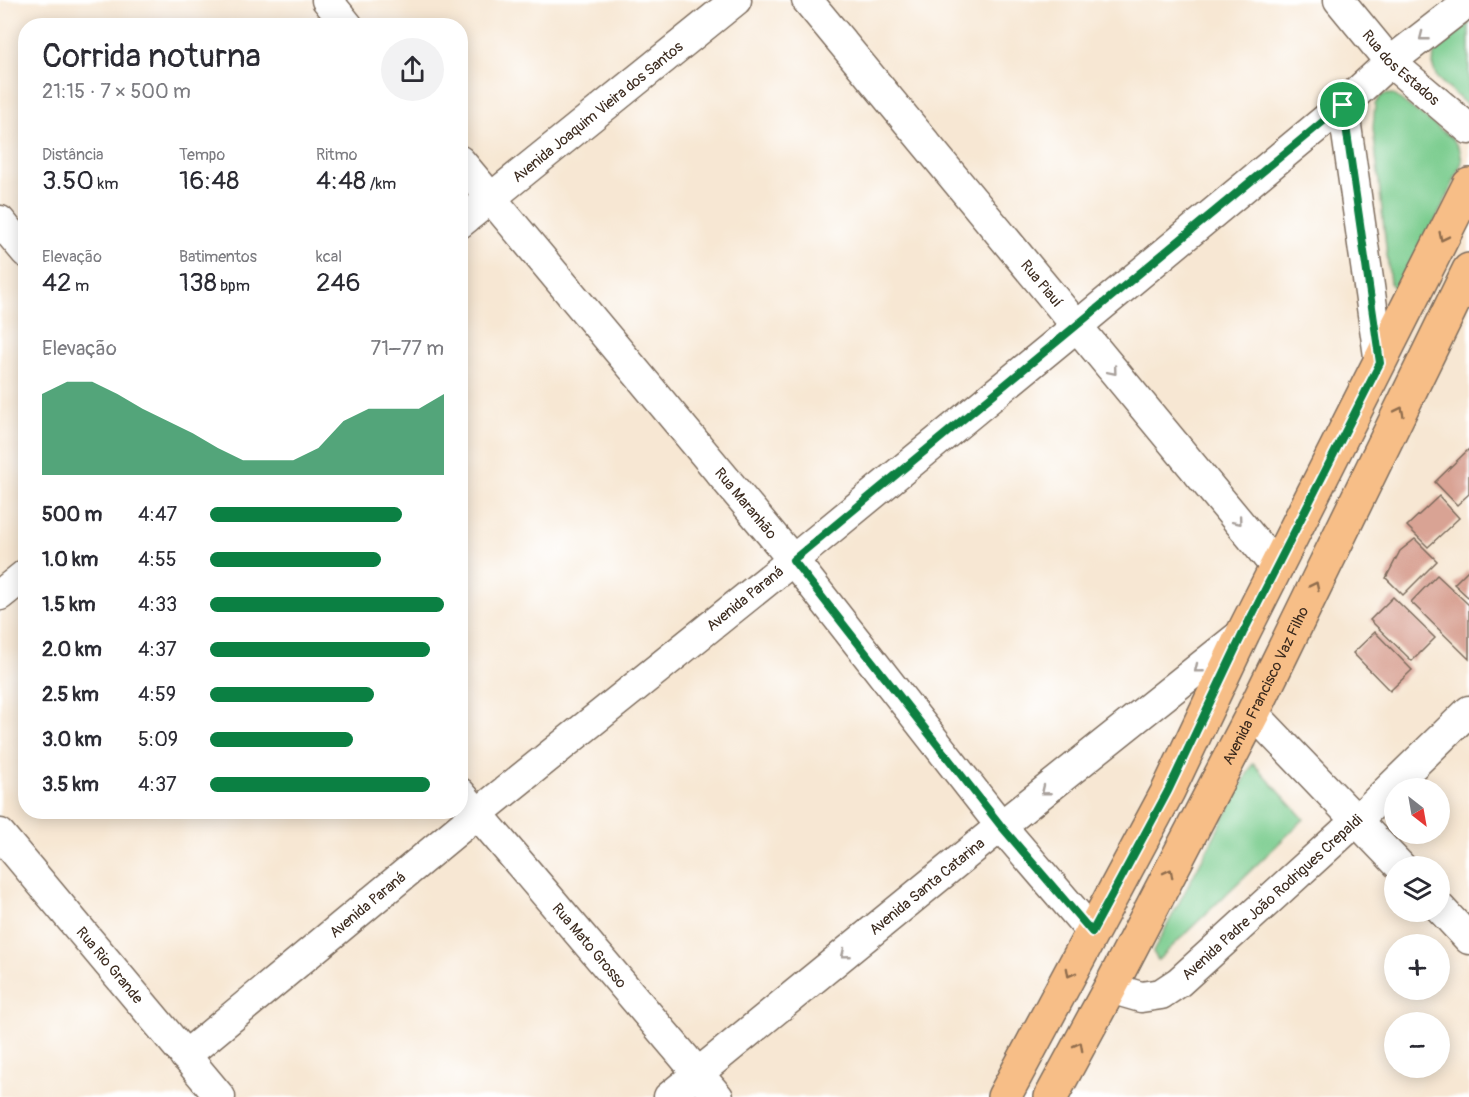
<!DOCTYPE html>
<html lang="pt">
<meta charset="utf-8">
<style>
body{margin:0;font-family:Pangolin,sans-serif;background:#f2f2f3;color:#2b2b33;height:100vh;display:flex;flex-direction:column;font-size:22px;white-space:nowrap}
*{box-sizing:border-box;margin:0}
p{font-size:20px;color:#7c7c81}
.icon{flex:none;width:33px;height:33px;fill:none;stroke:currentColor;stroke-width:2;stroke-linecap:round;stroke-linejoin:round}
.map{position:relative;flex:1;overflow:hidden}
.panel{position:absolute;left:18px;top:18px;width:450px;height:801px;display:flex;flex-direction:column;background:#fff;border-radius:24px;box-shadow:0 3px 15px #0003}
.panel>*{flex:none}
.needle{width:39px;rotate:149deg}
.tools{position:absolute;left:1384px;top:778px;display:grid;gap:12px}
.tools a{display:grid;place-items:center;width:66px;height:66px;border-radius:50%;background:#fff;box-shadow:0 3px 15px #0003;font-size:30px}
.pin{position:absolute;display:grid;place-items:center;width:51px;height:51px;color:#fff;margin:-26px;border:3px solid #fff;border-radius:50%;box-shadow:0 2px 6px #0007}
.round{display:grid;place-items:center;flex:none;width:63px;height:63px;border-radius:32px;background:#f2f2f3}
.summary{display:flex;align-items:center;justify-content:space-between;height:102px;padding:0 24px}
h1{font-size:33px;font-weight:600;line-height:45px}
.stats{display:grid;grid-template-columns:repeat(3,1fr);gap:9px;height:102px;padding:6px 24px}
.stats div{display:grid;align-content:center}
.stats b{font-size:26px;font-weight:600}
.stats small{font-size:16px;font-weight:400}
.stats p{font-size:16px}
.chart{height:168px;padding:12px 24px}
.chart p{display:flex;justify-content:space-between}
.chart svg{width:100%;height:108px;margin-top:6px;fill:#0b8043;opacity:.7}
ul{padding:0 24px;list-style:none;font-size:20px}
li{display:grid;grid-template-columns:96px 72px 1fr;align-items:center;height:45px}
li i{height:15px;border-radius:8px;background:#0b8043}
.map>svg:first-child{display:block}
.green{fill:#7acc8e;stroke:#5a7b56;stroke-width:1.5}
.building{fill:#d9a394}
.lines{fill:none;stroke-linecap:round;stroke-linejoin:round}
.minor-casing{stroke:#7d6c5d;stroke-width:33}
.major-casing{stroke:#7d6c5d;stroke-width:36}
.minor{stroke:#fff;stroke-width:30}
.major{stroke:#f7be87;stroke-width:33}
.oneway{stroke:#a79f9a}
.oneway2{stroke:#906d4d}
.route-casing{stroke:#fff;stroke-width:12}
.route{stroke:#0b8043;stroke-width:8}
.labels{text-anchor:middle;stroke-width:6;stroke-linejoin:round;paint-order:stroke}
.street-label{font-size:15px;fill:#3b2a1e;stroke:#fff}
</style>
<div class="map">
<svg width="1469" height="1097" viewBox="0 0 1469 1097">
<rect width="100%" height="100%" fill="#fff"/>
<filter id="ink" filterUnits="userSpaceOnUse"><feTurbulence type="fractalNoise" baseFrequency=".0167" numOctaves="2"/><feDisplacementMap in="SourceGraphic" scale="12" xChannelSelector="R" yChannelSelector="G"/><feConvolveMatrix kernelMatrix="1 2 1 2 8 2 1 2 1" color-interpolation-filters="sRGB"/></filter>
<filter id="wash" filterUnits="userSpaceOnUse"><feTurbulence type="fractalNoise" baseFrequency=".008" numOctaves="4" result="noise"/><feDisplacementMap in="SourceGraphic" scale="24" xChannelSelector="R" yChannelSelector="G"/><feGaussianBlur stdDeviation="1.35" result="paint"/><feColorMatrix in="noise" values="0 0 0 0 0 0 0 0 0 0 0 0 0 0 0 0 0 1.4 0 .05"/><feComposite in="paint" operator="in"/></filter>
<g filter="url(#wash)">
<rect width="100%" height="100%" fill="#f7e7d3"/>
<path class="green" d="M1469 23V107L1437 78 1433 67 1434 53Z
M1393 94 1453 139 1460 150 1462 162 1449 193 1403 286 1396 289 1390 283 1373 128 1375 104 1382 95Z
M1253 763 1304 819 1158 960 1153 952Z"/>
<g id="blocks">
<path class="building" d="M1469 449V494L1457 505 1435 482Z
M1439 496 1459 518 1428 547 1407 526Z
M1415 539 1437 561 1403 595 1386 578 1400 551Z
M1469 569V598L1454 584Z
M1437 575 1469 605V659L1411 602Z
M1393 597 1435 638 1412 661 1370 620Z
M1375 632 1412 670 1390 691 1353 653Z"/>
</g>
</g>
<g filter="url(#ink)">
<use href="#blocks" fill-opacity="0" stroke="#7d6c5d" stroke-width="1.5"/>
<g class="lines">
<defs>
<g id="minor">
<path d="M327 0 348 26"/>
<path id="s1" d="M807 0 1276 567"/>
<path id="s2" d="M1339 0 1390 62 1469 129"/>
<path d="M1343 105 1380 363"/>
<path id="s3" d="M460 161 793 560 1001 826 1092 932"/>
<path d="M0 221 26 252"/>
<path id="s4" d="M460 223 736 0"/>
<path d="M0 595 26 574"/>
<path d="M1253 713 1401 867"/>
<path id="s5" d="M460 793 718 1097"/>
<path id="s6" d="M0 834 220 1097"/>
<path d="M1440 908 1469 939"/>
<path id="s7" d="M1110 988 1141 997 1161 994 1179 982 1357 820 1469 711"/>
<path id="s8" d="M185 1056 477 814 793 560 1076 327 1343 105 1390 62 1469 1"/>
<path id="s9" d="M669 1097 1001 826 1243 633"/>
</g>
<g id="major">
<path d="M1004 1097 1168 791 1243 633 1469 185"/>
<path id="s10" d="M1051 1097 1110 988 1253 713 1469 270"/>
</g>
</defs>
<use href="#minor" class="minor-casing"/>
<use href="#major" class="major-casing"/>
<use href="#minor" class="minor"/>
<use href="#major" class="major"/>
</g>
<defs><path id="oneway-chevron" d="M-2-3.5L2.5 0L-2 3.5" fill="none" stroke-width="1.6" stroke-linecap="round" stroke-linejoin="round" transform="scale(1.5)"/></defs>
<g class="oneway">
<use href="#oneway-chevron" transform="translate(1423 37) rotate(142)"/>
<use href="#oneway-chevron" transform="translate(1113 371) rotate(50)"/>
<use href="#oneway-chevron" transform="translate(1238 521) rotate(50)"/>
<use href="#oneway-chevron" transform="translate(1198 669) rotate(141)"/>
<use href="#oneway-chevron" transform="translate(1045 791) rotate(141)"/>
<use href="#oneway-chevron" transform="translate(845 954) rotate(141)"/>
</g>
<g class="oneway2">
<use href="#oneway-chevron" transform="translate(1443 237) rotate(116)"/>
<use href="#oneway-chevron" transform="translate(1400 411) rotate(-64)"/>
<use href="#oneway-chevron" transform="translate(1315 586) rotate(-64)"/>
<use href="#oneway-chevron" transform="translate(1169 873) rotate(-62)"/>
<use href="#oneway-chevron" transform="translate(1070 973) rotate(118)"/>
<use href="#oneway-chevron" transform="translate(1079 1046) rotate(-62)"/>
</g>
</g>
<g class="lines" filter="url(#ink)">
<defs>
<path id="route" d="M1343 105 1380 363 1243 633 1168 791 1092 932 1001 826 793 560Z"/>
</defs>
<use href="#route" class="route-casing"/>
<use href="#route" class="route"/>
</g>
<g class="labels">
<g class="street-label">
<text dy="5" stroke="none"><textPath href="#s2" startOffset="92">Rua dos Estados</textPath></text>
<text dy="5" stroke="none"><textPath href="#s4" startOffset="177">Avenida Joaquim Vieira dos Santos</textPath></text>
<text dy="5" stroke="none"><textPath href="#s1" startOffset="368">Rua Piauí</textPath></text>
<text dy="5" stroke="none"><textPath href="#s3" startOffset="446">Rua Maranhão</textPath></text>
<text dy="5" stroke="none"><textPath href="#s8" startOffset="723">Avenida Paraná</textPath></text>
<text dy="5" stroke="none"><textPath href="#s10" startOffset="464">Avenida Francisco Vaz Filho</textPath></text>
<text dy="5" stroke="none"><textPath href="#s9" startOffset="333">Avenida Santa Catarina</textPath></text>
<text dy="5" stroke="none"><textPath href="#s7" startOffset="200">Avenida Padre João Rodrigues Crepaldi</textPath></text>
<text dy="5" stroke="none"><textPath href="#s8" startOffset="237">Avenida Paraná</textPath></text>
<text dy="5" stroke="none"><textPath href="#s5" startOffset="200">Rua Mato Grosso</textPath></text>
<text dy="5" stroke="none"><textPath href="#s6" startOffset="171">Rua Rio Grande</textPath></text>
</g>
</g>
</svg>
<div class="tools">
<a><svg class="needle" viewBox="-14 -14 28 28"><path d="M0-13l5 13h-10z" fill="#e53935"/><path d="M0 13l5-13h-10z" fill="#7c7c81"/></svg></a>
<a><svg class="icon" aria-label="layers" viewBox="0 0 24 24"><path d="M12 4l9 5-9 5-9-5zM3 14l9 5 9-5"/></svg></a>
<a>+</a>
<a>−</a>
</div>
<div class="pin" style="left:1343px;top:105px;background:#1e9e55"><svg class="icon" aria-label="arrive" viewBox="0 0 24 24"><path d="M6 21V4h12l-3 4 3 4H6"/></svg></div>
<section class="panel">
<div class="summary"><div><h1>Corrida noturna</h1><p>21:15 · 7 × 500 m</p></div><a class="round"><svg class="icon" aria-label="share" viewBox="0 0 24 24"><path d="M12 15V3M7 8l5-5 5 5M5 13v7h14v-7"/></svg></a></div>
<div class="stats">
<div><p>Distância</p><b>3.50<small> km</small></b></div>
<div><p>Tempo</p><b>16:48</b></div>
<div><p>Ritmo</p><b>4:48<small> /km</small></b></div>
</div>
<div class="stats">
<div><p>Elevação</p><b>42<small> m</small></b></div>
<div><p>Batimentos</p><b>138<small> bpm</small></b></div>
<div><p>kcal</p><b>246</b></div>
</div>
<div class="chart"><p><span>Elevação</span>71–77 m</p>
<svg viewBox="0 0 160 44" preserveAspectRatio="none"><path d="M0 44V11L10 6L20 6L30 11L40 17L50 22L60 27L70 33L80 38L90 38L100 38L110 33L120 22L130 17L140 17L150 17L160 11V44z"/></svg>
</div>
<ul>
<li><b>500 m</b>4:47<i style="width:82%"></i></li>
<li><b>1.0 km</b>4:55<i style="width:73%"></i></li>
<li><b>1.5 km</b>4:33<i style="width:100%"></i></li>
<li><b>2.0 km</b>4:37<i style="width:94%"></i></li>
<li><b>2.5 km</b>4:59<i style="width:70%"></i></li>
<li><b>3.0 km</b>5:09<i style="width:61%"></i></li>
<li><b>3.5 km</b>4:37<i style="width:94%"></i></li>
</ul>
</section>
</div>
